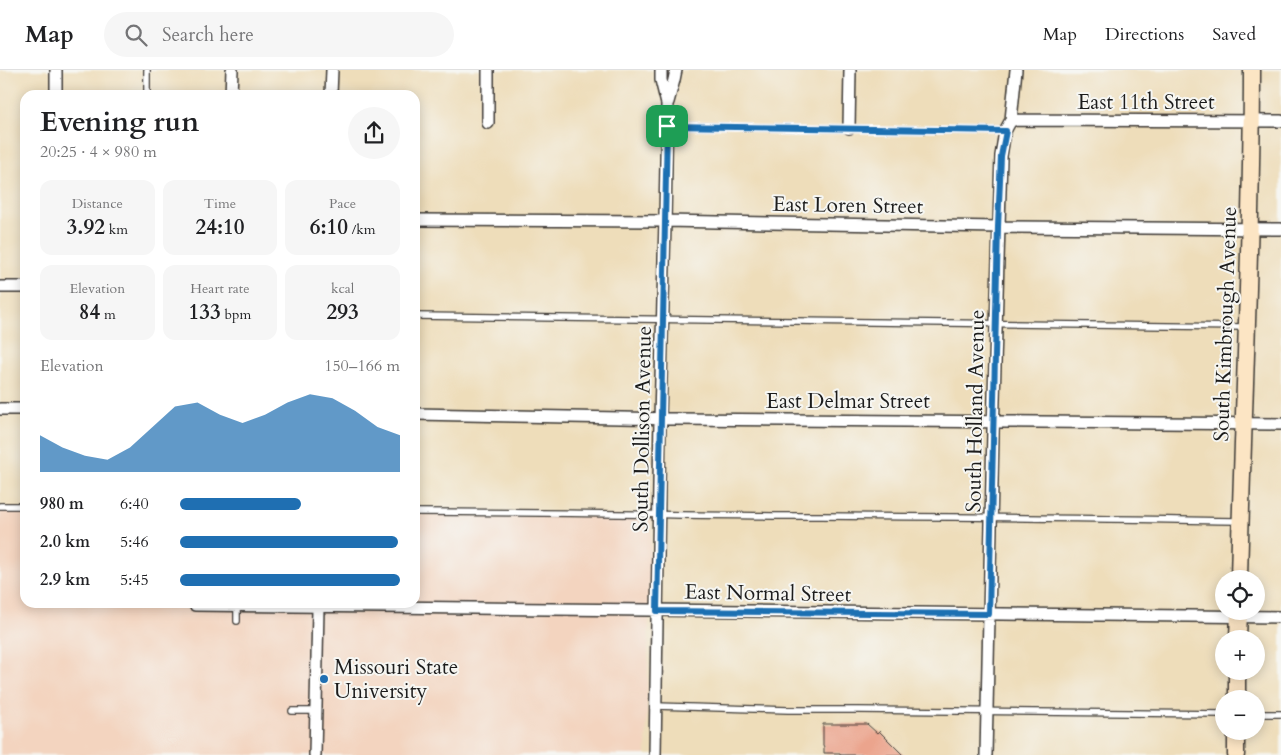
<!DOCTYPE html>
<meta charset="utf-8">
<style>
body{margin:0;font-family:Cardo,serif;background:#f6f6f6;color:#202124;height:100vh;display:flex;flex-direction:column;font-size:19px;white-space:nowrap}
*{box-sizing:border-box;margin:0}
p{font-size:16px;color:#757577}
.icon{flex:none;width:28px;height:28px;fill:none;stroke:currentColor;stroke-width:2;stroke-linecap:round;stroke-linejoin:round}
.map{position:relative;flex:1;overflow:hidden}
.drawer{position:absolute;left:20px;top:20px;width:400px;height:518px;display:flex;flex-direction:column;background:#fff;border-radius:15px;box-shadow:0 2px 12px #0003}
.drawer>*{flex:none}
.fabs{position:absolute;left:1215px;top:500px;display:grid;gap:10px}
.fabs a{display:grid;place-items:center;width:50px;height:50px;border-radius:50%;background:#fff;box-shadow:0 2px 12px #0003;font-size:25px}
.pin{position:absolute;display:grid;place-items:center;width:42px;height:42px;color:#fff;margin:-21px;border-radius:10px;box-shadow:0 2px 8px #0006}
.round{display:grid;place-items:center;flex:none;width:52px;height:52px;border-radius:26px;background:#f6f6f6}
.overview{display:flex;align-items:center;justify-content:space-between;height:85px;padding:0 20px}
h1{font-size:28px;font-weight:700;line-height:38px}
.figures{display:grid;grid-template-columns:repeat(3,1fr);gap:8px;height:85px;padding:5px 20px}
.figures div{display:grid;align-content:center;border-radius:12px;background:#f6f6f6;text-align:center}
.figures b{font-size:21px;font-weight:700}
.figures small{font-size:14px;font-weight:400}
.figures p{font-size:14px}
.chart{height:140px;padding:10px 20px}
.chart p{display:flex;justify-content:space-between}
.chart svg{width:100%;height:90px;margin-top:5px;fill:#1f6fb2;opacity:.7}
ul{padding:0 20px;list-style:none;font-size:16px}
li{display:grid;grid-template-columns:80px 60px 1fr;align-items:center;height:38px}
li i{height:12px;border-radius:6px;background:#1f6fb2}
header{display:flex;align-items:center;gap:30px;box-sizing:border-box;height:70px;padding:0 25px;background:#fff;border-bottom:1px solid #e0e0e0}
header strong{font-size:24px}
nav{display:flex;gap:28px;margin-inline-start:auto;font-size:18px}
.search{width:350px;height:45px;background:#f6f6f6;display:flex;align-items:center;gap:12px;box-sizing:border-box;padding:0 18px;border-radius:28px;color:#757577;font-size:19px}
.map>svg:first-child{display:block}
.built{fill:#f3d4bf}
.building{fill:#eba48d}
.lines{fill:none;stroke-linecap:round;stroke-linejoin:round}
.lane-casing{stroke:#3c3934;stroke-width:8}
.street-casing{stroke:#3c3934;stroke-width:14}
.secondary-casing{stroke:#3c3934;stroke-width:19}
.lane{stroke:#fff;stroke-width:5.5}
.street{stroke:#fff;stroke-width:11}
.secondary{stroke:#fce5c4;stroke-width:16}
.route-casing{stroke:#fff;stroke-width:10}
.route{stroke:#1f6fb2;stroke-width:6}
.poi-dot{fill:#1f6fb2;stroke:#f6f6f2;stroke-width:2}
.labels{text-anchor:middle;stroke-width:4;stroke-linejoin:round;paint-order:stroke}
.street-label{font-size:21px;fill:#1c1c1c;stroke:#f6f6f2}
.poi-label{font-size:21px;fill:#1c1c1c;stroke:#f6f6f2;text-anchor:start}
</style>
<header>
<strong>Map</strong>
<div class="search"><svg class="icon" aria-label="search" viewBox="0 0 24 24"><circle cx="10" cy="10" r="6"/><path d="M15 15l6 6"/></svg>Search here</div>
<nav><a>Map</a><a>Directions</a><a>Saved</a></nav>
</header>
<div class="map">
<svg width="1281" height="685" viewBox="0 0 1281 685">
<rect width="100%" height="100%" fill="#f6f6f2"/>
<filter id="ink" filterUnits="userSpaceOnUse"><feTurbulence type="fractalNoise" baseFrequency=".02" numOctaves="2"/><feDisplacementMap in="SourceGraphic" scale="10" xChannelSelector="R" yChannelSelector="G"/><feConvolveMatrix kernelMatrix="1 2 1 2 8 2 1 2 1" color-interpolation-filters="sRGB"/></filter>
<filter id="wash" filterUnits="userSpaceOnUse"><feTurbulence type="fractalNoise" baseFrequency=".0096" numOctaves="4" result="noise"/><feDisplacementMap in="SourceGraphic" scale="20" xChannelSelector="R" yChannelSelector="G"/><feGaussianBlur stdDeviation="1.12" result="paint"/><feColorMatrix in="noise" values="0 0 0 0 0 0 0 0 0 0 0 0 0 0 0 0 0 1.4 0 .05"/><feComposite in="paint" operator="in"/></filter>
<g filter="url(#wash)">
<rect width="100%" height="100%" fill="#eeddba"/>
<path class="built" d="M0 441H25V532H415V444L651 447 646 685H0Z"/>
<g id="blocks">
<path class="building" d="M823 654H867L877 663 879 661 903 685H840V683H824V677L823 675Z"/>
</g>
</g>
<g filter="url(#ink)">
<use href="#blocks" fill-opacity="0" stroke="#3c3934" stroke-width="1"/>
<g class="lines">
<defs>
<path id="lane" d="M147 25V0
M667 56 1005 61
M415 246C692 251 969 252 1245 257
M0 436H25
M415 442C550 442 685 446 821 446 960 447 1099 448 1239 451
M237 536V551
M656 636 788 640H859L1224 644
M292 641H316
M1256 644H1281"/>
<path id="street" d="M56 25V0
M231 25 232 0
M331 25 332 0
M668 32 674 10 676 0
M1011 50 1281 51
M488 53V0
M849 58 850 0
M415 150 665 151 998 157 1281 159
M0 217H25
M0 339H25
M415 344 674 349 1281 354
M195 535 1281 547
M315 685 318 538
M655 685 660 349 665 151 667 34 661 10V0
M986 685 993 363 1001 86 1005 61 1011 50 1016 0"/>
<path id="secondary" d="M1239 509C1243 339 1252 170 1252 0
M1238 569 1239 541
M1237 629V601
M1236 685V661"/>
</defs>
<use href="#lane" class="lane-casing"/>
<use href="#street" class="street-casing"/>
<use href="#secondary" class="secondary-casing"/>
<use href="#lane" class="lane"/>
<use href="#street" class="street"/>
<use href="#secondary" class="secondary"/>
</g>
</g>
<g class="lines" filter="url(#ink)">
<defs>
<path id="route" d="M667 56 1006 61 1001 86 998 157 989 544 657 541Z"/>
</defs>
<use href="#route" class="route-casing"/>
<use href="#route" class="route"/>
</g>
<circle class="poi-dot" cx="324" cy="609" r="5"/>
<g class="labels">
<g class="street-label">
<text x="1146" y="39">East 11th Street</text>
<text transform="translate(848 135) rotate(1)" y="7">East Loren Street</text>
<text transform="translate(1225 254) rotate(-88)" y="7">South Kimbrough Avenue</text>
<text x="848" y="338">East Delmar Street</text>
<text transform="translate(975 341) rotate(-89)" y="7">South Holland Avenue</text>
<text transform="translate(642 359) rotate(-89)" y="7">South Dollison Avenue</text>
<text transform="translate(768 523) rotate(1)" y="7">East Normal Street</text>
</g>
<g class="poi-label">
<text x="334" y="604">Missouri State<tspan x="334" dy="24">University</tspan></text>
</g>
</g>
</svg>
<div class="fabs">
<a><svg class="icon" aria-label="locate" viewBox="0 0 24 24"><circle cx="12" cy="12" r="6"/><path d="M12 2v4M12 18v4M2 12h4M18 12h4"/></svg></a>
<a>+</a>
<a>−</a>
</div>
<div class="pin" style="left:667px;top:56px;background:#1e9e55"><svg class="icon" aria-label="arrive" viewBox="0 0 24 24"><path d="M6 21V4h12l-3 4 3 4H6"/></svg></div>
<section class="drawer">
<div class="overview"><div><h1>Evening run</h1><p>20:25 · 4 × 980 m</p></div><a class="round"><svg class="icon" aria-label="share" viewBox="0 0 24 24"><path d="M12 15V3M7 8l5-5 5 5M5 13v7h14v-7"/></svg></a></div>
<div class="figures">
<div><p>Distance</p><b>3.92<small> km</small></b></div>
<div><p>Time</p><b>24:10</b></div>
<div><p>Pace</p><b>6:10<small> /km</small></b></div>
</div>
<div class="figures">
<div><p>Elevation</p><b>84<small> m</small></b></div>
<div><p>Heart rate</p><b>133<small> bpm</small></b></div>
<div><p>kcal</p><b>293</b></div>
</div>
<div class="chart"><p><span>Elevation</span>150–166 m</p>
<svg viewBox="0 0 160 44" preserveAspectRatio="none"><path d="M0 44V26L10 32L20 36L30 38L40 32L50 22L60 12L70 10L80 16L90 20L100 16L110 10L120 6L130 8L140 14L150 22L160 26V44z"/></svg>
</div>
<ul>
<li><b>980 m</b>6:40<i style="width:55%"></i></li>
<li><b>2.0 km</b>5:46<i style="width:99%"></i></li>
<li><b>2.9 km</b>5:45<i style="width:100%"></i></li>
</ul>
</section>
</div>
